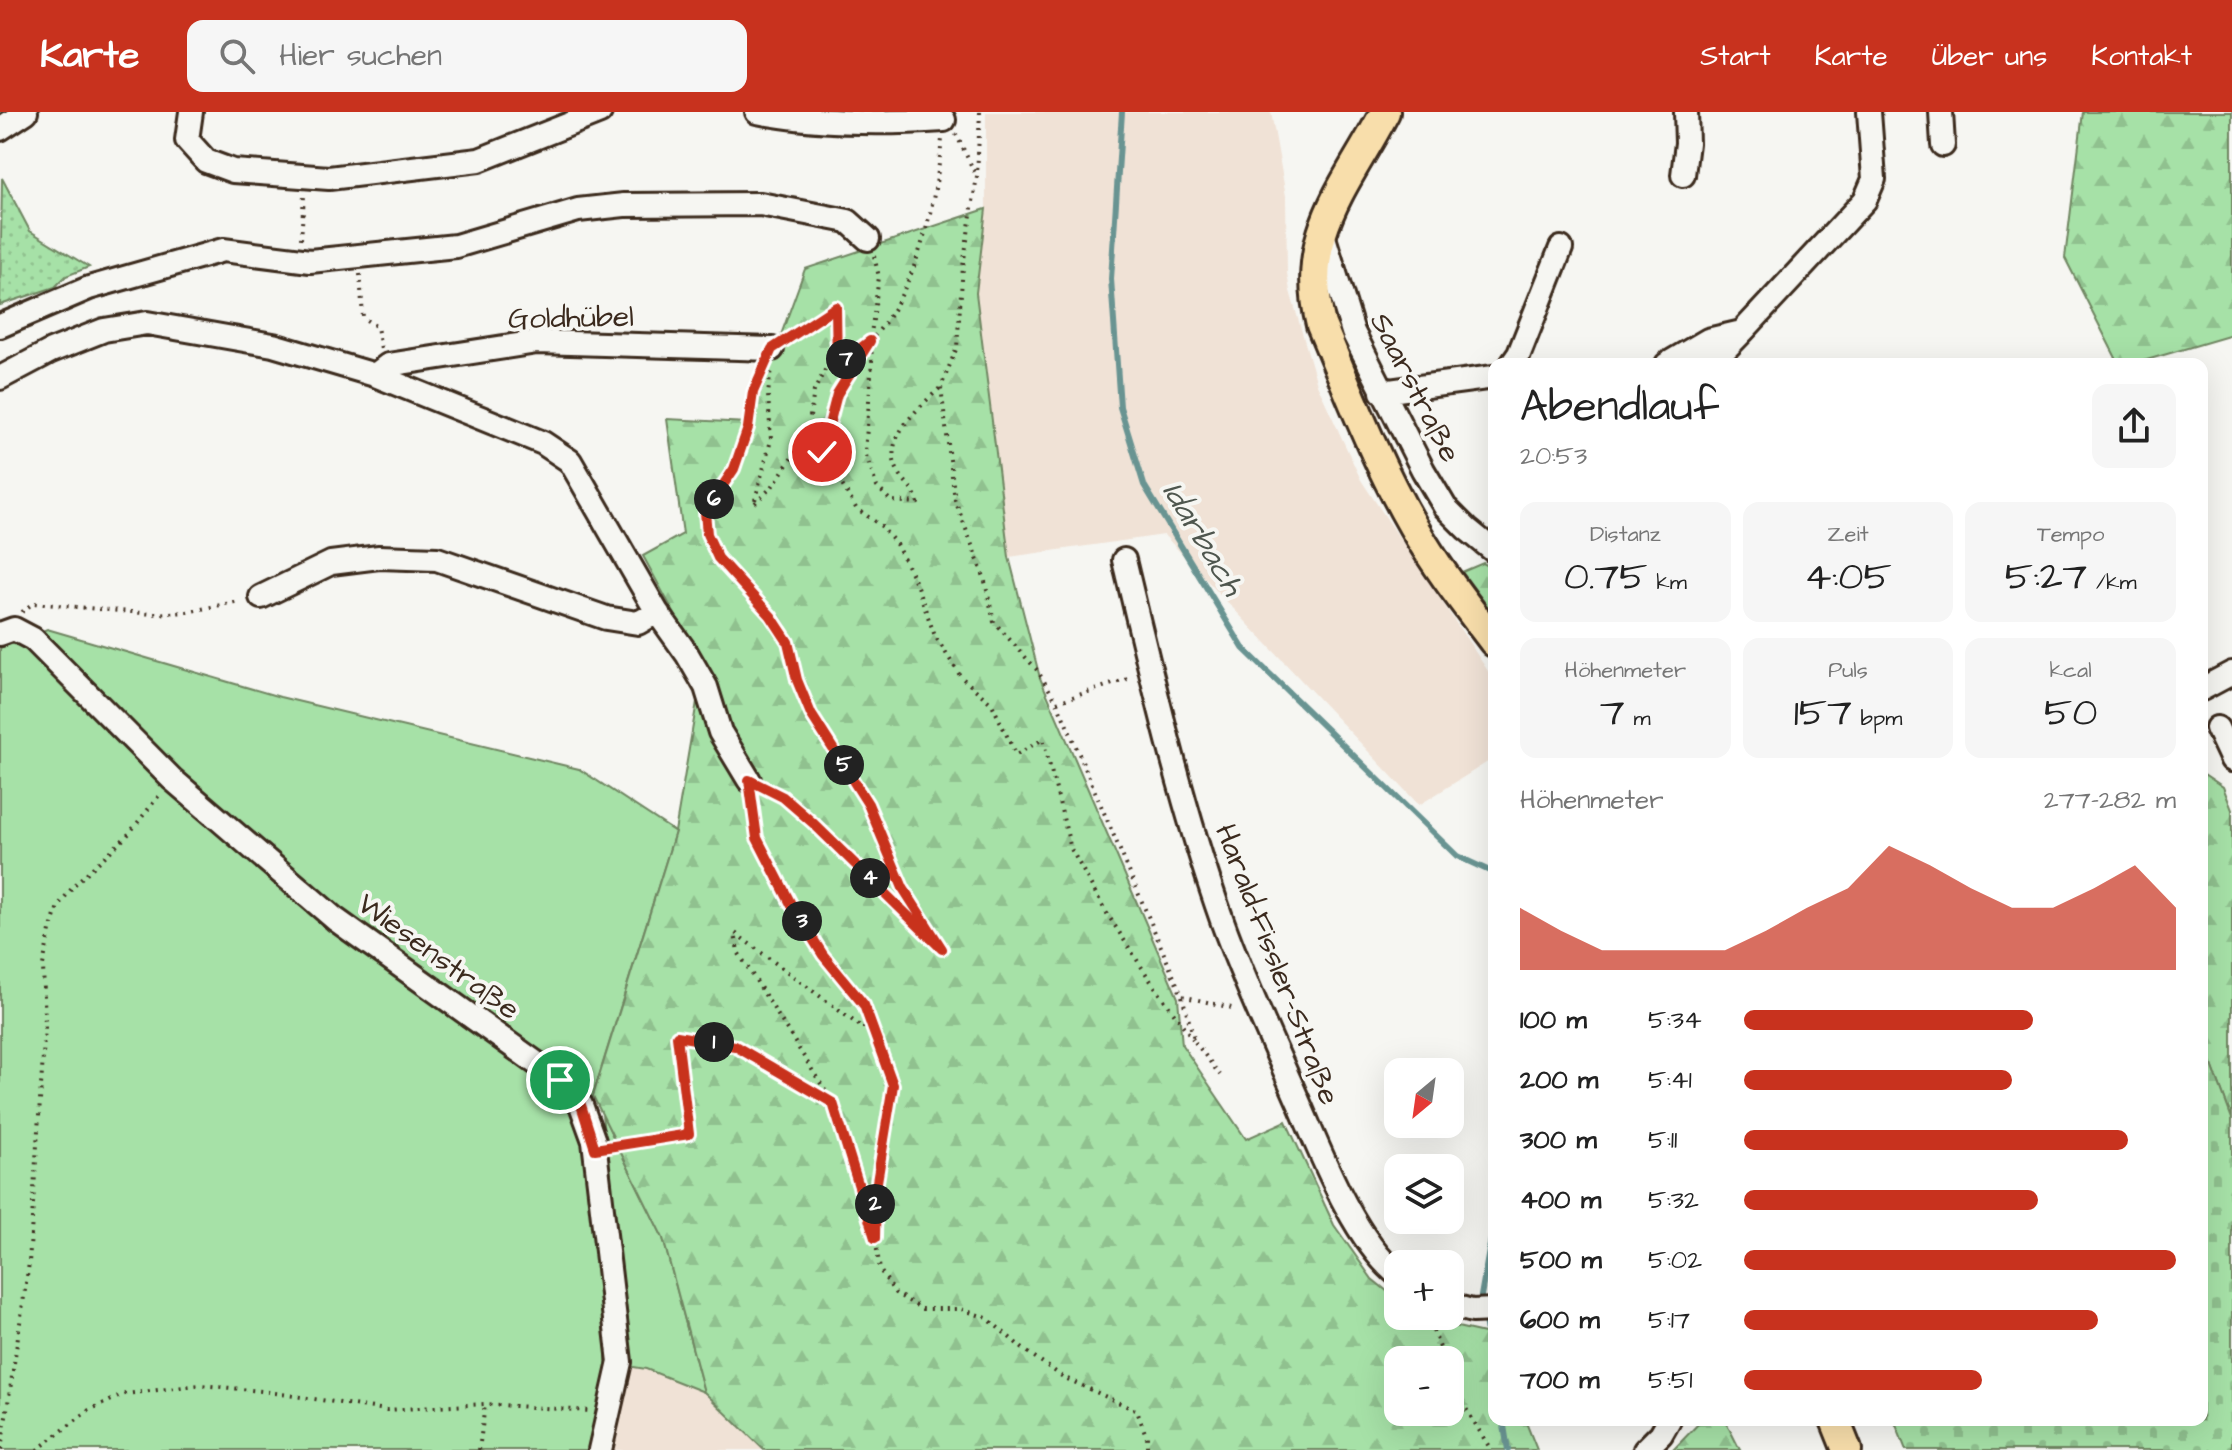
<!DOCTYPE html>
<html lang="de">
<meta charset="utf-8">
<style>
body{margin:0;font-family:"Architects Daughter",sans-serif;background:#f6f6f6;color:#222;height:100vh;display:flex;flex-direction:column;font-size:30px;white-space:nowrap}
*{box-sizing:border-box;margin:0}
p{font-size:26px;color:#767676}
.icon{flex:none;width:44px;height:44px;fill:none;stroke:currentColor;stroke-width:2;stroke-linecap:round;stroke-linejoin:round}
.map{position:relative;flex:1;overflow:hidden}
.drawer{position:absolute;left:1488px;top:246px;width:720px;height:1068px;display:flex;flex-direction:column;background:#fff;border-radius:16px;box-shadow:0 8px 32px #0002}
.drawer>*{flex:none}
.needle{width:52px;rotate:209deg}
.buttons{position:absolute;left:1384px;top:946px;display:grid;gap:16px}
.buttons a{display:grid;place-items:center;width:80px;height:80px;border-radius:16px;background:#fff;box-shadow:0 8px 32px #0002;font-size:40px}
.pin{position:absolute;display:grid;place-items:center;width:68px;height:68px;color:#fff;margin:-34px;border:4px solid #fff;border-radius:50%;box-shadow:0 2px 8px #0007}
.km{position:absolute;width:40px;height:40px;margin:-20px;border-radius:50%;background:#222;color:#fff;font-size:22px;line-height:40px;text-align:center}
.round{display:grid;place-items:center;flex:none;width:84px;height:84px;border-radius:16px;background:#f6f6f6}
.overview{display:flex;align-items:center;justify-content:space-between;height:136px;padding:0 32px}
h1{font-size:44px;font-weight:600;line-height:60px}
.metrics{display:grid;grid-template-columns:repeat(3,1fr);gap:12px;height:136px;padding:8px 32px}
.metrics div{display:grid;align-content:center;border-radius:16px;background:#f6f6f6;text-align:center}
.metrics b{font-size:40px;font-weight:600}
.metrics small{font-size:22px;font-weight:400}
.metrics p{font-size:22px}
.chart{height:224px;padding:16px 32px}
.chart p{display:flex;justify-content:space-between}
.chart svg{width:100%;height:144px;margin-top:8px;fill:#c8321e;opacity:.7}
ul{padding:0 32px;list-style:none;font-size:26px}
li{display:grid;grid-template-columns:128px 96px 1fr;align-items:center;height:60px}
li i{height:20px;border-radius:10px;background:#c8321e}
header{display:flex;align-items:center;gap:48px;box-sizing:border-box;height:112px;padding:0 40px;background:#c8321e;color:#fff}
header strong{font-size:38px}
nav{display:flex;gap:44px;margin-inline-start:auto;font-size:28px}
.search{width:560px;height:72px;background:#f6f6f6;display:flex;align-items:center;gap:20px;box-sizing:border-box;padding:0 28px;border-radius:16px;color:#767676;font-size:30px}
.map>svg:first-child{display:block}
.built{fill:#f0e2d6}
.green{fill:#a6e1a7;stroke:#708662;stroke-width:2}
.forest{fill:url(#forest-firs);stroke:#708662;stroke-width:2;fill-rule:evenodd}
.cemetery{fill:url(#cemetery-stones);stroke:#708662;stroke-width:2}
.park{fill:url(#park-dots);stroke:#708662;stroke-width:2}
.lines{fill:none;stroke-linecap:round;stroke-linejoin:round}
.stream{stroke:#699492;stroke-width:6}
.minor-casing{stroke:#3b2a1e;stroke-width:28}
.major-casing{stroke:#3b2a1e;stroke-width:34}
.path{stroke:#3b2a1e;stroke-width:4;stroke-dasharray:2 6;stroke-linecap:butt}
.minor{stroke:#f6f6f2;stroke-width:22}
.major{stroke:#f8deab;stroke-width:28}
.route-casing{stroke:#fff;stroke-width:16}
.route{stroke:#c8321e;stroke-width:10}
.labels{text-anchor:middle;stroke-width:8;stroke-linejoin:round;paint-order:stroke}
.street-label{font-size:30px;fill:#3b2a1e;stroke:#f6f6f2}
.water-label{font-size:32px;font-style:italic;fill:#4e564e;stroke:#f6f6f2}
</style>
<header>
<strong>Karte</strong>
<div class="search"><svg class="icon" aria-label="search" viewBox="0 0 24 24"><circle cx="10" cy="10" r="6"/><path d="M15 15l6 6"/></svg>Hier suchen</div>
<nav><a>Start</a><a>Karte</a><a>Über uns</a><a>Kontakt</a></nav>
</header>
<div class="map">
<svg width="2232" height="1338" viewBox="0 0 2232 1338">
<defs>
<pattern id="forest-firs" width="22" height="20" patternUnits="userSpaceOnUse" patternTransform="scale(2)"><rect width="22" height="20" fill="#a6e1a7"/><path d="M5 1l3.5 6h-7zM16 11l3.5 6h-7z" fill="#90c18f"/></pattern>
<pattern id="cemetery-stones" width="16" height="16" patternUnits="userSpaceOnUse" patternTransform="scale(2)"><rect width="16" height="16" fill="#a6e1a7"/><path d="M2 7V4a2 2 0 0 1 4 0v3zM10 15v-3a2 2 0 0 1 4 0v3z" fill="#90c18f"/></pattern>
<pattern id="park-dots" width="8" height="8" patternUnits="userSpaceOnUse" patternTransform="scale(2)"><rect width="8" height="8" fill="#a6e1a7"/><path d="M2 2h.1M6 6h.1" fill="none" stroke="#90c18f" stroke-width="1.8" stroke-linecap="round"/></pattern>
</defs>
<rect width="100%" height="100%" fill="#f6f6f2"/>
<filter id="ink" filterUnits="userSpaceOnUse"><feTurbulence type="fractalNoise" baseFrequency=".0125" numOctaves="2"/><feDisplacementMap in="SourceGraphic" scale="16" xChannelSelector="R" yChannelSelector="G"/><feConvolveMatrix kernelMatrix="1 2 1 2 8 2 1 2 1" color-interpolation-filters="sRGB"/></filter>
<g filter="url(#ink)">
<path class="built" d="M986 0H1271L1286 84 1287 161 1290 179 1317 272 1361 368 1494 568V646L1419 693 1164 423 1009 445 976 181 986 97Z
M627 1254 646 1257 704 1280 764 1338H591L606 1259Z"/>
<path class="green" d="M47 517 280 585 579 657 675 720 593 983 580 1016 606 1198V1259L590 1338H0V536Z
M602 1002 663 1126 704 1280 646 1257 627 1254Z"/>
<path class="forest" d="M2083 0H2232V223L2133 252H2119L2065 146Z
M986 97 976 181 1009 445 1040 566 1178 886 1182 933 1246 1027 1286 1009 1334 1113 1372 1167 1398 1188V1204H1428L1453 1214 1493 1223 1494 1308H1525L1537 1338H764L704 1280 663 1126 593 984 675 720 703 554 643 444 683 422 667 307 749 311 805 157ZM1398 1248H1450V1300H1398Z
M1483 451 1494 457V503L1462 460Z
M2204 662 2223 675 2232 698V1007L2202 926V678Z
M1702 1308H1725L1740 1338H1673Z"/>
<path class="cemetery" d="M2202 926 2232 1007V1338H1906L1894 1308H2202Z"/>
<path class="park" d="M2 66 30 119 89 155 66 164 55 175 0 193Z"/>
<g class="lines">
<path class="stream" d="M1122 0 1111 167 1120 295 1144 373 1243 536 1457 744 1494 761
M1482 1192 1481 1184 1494 1110
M1484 1203 1494 1258
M1503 1308 1508 1338"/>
<defs>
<path id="minor" d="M191 0 187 28 206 49 233 59 329 66 479 48 600 0
M757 0C818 12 882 12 944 8
M1941 0 1943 33
M0 17 26 0
M1683 63 1687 31 1686 0
M1323 122 1353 220 1423 358 1445 395 1467 417 1494 439
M0 214 89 176 223 138 310 149 456 134 578 98 624 93 760 92 848 109 868 127
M1512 252 1519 242 1561 136
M1667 252 1708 228 1742 220 1865 88 1874 67 1869 0
M1711 252 1741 221
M375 263 388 253 537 230 772 237
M0 266 51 239 104 218 147 211 273 233 375 263 543 331 570 349 657 500 638 511 606 506 437 447 379 445 331 451 261 485
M1382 280 1494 265
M1124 448C1153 570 1181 693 1223 811 1245 872 1273 931 1299 991 1321 1042 1354 1128 1398 1163
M657 500 687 542 706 575 720 620 749 668
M0 522 14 517 33 527 172 667 335 807 560 968 581 993 594 1029 620 1250 600 1338
M2202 577 2232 561
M2217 616 2232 648
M1450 1193 1472 1199 1494 1198
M1645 1338 1661 1322 1669 1308"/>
<path id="major" d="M1385 0C1346 75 1298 122 1321 213 1350 282 1376 350 1413 414 1436 455 1466 493 1494 530
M1835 1308 1847 1338"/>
</defs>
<use href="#minor" class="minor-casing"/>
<use href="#major" class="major-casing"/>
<path class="path" d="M980 0 977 64 963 154 957 235 941 275 955 388 984 465 994 510 1037 558 1057 590 1182 884 1236 897
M956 22 975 61
M301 127 304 84
M874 144 879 165 870 229 837 282 822 340 856 396 881 414 896 432 915 469 935 524 961 565 992 592 1016 643 1043 627 1071 737 1106 800 1150 868 1195 930
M360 162 363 206 377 215 381 237
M789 226 836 195 837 254
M871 232 872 249 865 341 877 375 891 389 918 391C914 375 905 372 898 359 880 327 920 295 941 275
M837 254C848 245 863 238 871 228 918 175 935 94 942 27
M764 256 753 280 748 316 734 357 705 400 707 422 718 446 771 504 788 530 797 568 811 602 868 692 903 776 942 837 813 711 783 685 767 677
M755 388 771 328 768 283 771 255
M755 391 772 375 797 338 809 311 814 279 836 237
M22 500 33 491 153 502 187 500 240 489
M1057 590 1131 566
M752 688 757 726 791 792 823 843 864 893 893 973 876 1076 875 1126 880 1158 895 1181 922 1197H961L987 1206 1023 1237 1063 1265 1137 1299 1147 1326V1338
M1182 884 1195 930 1220 963
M864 899V917L735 821 738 840 833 991 873 1119
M615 1034 689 1022 677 924 735 934 831 990
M1427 1204 1445 1248
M1450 1261 1462 1290 1491 1338
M1 1338 29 1151 45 915 43 853 50 819 58 794 76 771 127 724 161 681
M37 1338 89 1298 125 1282 200 1273 262 1279 386 1298 485 1292 590 1299
M479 1338 485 1293"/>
<use href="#minor" class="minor"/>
<use href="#major" class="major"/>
</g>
</g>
<g class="lines" filter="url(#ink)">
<defs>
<path id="route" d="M560 968 581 993 595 1037 689 1022 677 924 735 934 833 991 875 1126 876 1076 893 973 864 893 823 843 791 792 757 726 749 668 783 685 813 711 942 837 903 776 868 692 811 602 797 568 788 530 771 504 718 446 707 422 705 400 734 357 748 316 753 280 772 237 836 195 837 254 870 229 837 282 822 340"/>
</defs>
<use href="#route" class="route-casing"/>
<use href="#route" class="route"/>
</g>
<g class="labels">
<g class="street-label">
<text transform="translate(571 205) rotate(-1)" y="10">Goldhübel</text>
<text transform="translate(1416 275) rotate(63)" y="10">Saarstraße</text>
<text transform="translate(439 844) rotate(36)" y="10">Wiesenstraße</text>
<text transform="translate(1278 852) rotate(69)" y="10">Harald-Fissler-Straße</text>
</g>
<g class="water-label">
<text transform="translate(1204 426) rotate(59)" y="11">Idarbach</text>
</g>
</g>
</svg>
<div class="buttons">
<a><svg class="needle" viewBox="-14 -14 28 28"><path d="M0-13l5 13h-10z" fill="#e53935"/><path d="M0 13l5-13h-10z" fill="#767676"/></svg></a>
<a><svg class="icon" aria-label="layers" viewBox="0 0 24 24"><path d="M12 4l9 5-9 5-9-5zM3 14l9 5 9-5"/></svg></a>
<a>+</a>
<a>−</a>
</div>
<div class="pin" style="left:560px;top:968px;background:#1e9e55"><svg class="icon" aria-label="arrive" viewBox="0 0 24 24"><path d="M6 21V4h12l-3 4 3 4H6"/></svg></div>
<div class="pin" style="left:822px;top:340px;background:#d93025"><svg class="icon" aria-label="check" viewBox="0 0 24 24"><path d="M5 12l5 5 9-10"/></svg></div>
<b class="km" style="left:714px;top:930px">1</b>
<b class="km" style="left:875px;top:1092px">2</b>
<b class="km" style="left:802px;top:809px">3</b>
<b class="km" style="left:870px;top:766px">4</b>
<b class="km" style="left:844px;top:653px">5</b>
<b class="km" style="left:714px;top:387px">6</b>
<b class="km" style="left:846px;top:247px">7</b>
<section class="drawer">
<div class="overview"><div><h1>Abendlauf</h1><p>20:53</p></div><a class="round"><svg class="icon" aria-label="share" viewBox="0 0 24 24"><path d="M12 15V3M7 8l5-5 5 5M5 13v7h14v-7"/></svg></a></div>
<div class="metrics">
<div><p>Distanz</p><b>0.75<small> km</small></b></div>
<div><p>Zeit</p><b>4:05</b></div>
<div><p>Tempo</p><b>5:27<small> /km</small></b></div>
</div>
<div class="metrics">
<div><p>Höhenmeter</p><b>7<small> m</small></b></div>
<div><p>Puls</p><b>157<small> bpm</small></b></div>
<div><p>kcal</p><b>50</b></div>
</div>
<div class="chart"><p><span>Höhenmeter</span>277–282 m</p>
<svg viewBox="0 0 160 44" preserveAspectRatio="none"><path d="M0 44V25L10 32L20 38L30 38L40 38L50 38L60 32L70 25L80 19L90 6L100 12L110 19L120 25L130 25L140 19L150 12L160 25V44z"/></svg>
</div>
<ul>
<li><b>100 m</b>5:34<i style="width:67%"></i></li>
<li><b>200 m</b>5:41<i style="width:62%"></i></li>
<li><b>300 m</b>5:11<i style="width:89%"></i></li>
<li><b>400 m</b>5:32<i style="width:68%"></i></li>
<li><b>500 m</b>5:02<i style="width:100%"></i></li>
<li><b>600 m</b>5:17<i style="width:82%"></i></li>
<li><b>700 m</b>5:51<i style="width:55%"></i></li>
</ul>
</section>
</div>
